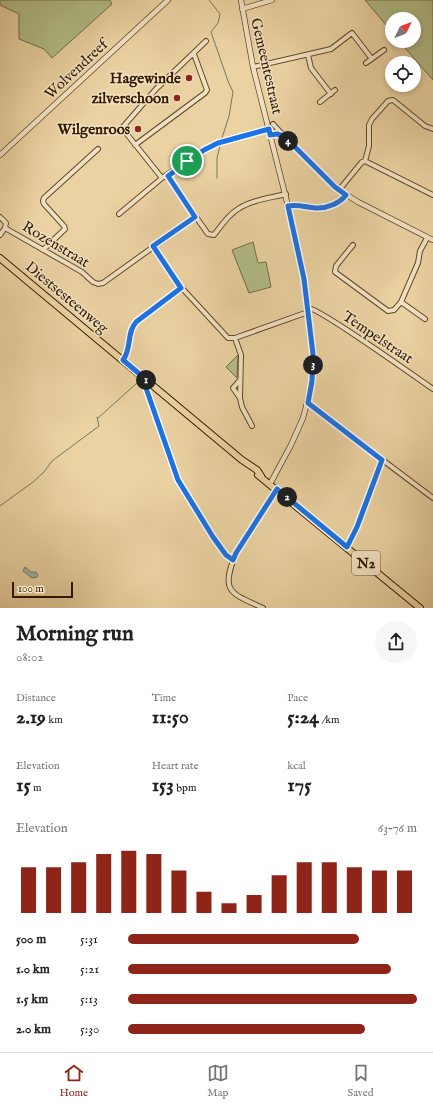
<!DOCTYPE html>
<meta charset="utf-8">
<style>
body{margin:0;font-family:"IM FELL English",serif;background:#f6f6f6;color:#222;height:100vh;display:flex;flex-direction:column;font-size:15px;white-space:nowrap}
*{box-sizing:border-box;margin:0}
p{font-size:13px;color:#767676}
.icon{flex:none;width:22px;height:22px;fill:none;stroke:currentColor;stroke-width:2;stroke-linecap:round;stroke-linejoin:round}
.map{position:relative;height:608px;overflow:hidden}
.drawer{display:flex;flex-direction:column;background:#fff;flex:1}
.drawer>*{flex:none}
.needle{width:26px;rotate:47deg}
.fabs{position:absolute;left:385px;top:12px;display:grid;gap:8px}
.fabs a{display:grid;place-items:center;width:36px;height:36px;border-radius:50%;background:#fff;box-shadow:0 2px 6px #0003;font-size:20px}
.scale{position:absolute;left:12px;bottom:10px;width:61px;box-sizing:border-box;padding-left:4px;border:2px solid #321b00;border-top:0;font-size:11px;line-height:14px;white-space:nowrap;color:#321b00;-webkit-text-stroke:3px #f2e2c3;paint-order:stroke}
.pin{position:absolute;display:grid;place-items:center;width:34px;height:34px;color:#fff;margin:-17px;border:2px solid #fff;border-radius:50%;box-shadow:0 1px 4px #0007}
.km{position:absolute;width:20px;height:20px;margin:-10px;border-radius:50%;background:#222;color:#fff;font-size:11px;line-height:20px;text-align:center}
.round{display:grid;place-items:center;flex:none;width:42px;height:42px;border-radius:21px;background:#f6f6f6}
.headline{display:flex;align-items:center;justify-content:space-between;height:68px;padding:0 16px}
h1{font-size:22px;font-weight:800;line-height:30px}
.stats{display:grid;grid-template-columns:repeat(3,1fr);gap:6px;height:68px;padding:4px 16px}
.stats div{display:grid;align-content:center}
.stats b{font-size:20px;font-weight:800}
.stats small{font-size:11px;font-weight:400}
.stats p{font-size:11px}
.chart{height:112px;padding:8px 16px}
.chart p{display:flex;justify-content:space-between}
.chart svg{width:100%;height:72px;margin-top:4px;stroke:#8f2418;stroke-width:6}
ul{padding:0 16px;list-style:none;font-size:13px}
li{display:grid;grid-template-columns:64px 48px 1fr;align-items:center;height:30px}
li i{height:10px;border-radius:5px;background:#8f2418}
.tabs{display:flex;justify-content:space-around;align-items:center;height:56px;border-top:1px solid #e0e0e0;background:#fff;font-size:11px;color:#767676}
.tabs a{display:grid;justify-items:center;gap:2px}
.tabs .active{color:#8f2418}
.map>svg:first-child{display:block}
.green{fill:#b2bd89;stroke:#726c44}
.water{fill:#99b8a3;stroke:#707962}
.lines{fill:none;stroke-linecap:round;stroke-linejoin:round}
.stream{stroke:#707962;stroke-width:1}
.minor-casing{stroke:#604928;stroke-width:6}
.tertiary-casing{stroke:#604928;stroke-width:6}
.primary-casing{stroke:#321b00;stroke-width:8}
.minor{stroke:#f2e2c3;stroke-width:4}
.tertiary{stroke:#f2e2c3;stroke-width:4.5}
.primary{stroke:#ebd2a2;stroke-width:6}
.route-casing{stroke:#fff;stroke-width:8}
.route{stroke:#1a73e8;stroke-width:5}
.poi-dot{fill:#8f2418;stroke:#f2e2c3;stroke-width:1.5}
.labels{text-anchor:middle;stroke-width:3;stroke-linejoin:round;paint-order:stroke}
.shield{fill:#f2e2c3;stroke:#6c573a;stroke-width:1}
.shield-label{font-size:14px;font-weight:bold;fill:#321b00}
.street-label{font-size:15px;fill:#321b00;stroke:#f2e2c3}
.poi-label{font-size:15px;font-weight:bold;fill:#321b00;stroke:#f2e2c3;text-anchor:end}
</style>
<div class="map">
<svg width="433" height="608" viewBox="0 0 433 608">
<rect width="100%" height="100%" fill="#ebd2a2"/>
<filter id="stains"><feTurbulence type="fractalNoise" baseFrequency=".005" numOctaves="4"/><feColorMatrix values="0 0 0 0 .2 0 0 0 0 .09 0 0 0 0 .02 0 0 0 .5 -.17"/></filter>
<radialGradient id="worn" r=".72"><stop offset=".6" stop-color="#630" stop-opacity="0"/><stop offset="1" stop-color="#630" stop-opacity=".3"/></radialGradient>
<path class="green" d="M0 0H110L112 4 52 58 44 49 19 39V14L0 5Z
M365 0H433V80L399 41H414V19H392V32Z
M253 242 258 263 266 262 271 287 249 293 232 250Z
M238 355 237 378 226 367Z"/>
<path class="water" d="M25 567 31 572H36L38 575 37 577 32 578 23 571Z"/>
<g class="lines">
<path class="stream" d="M209 0 220 14 218 23 211 32 228 81 233 92 229 116 222 138
M217 178V158L220 146
M98 418 137 383
M0 506 33 482 44 472 52 461 99 426 97 417"/>
<defs>
<path id="minor" d="M308 55 311 68 331 94
M366 63 384 50
M253 67 331 49 352 33 372 59
M320 102 335 90
M273 124 283 135
M135 145 205 93 207 90 194 54
M365 161 369 146V125L372 119 388 101 393 100 425 126 433 129
M365 161 433 195
M167 176 208 234 214 235C221 226 228 215 238 209 251 200 270 198 286 194
M162 178 122 128 156 89 206 41
M339 190 362 162 365 161
M288 206C299 204 308 208 318 208 328 208 340 203 346 195
M119 214 162 178 204 150 218 143 269 129
M0 217 6 223 5 228 82 272 93 282 98 284 103 283 195 217
M0 235 5 228
M353 245 336 266 335 272 388 311 394 310 401 302 418 263 420 251 427 238
M153 246 181 287 228 338H235L308 312
M43 250 65 229 64 226 44 204 43 201 44 198 98 149
M401 302 425 319
M308 308C318 307 417 378 433 389
M235 338 241 355 240 398 242 407 252 426
M123 360C132 349 126 334 136 322L181 287
M240 380 233 388 240 398
M149 382 146 388 178 480 213 537 226 555 233 561
M307 403 433 498
M347 547 357 527 382 460
M263 608C230 593 220 592 236 553L277 490"/>
<path id="tertiary" d="M241 0 253 67 288 206 304 279 313 354 312 381 307 403 303 418 291 445 270 484
M242 9 272 0
M271 135 279 134 284 136 339 190 358 202 433 240
M0 155 168 0"/>
<path id="primary" d="M0 258 242 460 257 470 261 476
M258 475 420 608"/>
</defs>
<use href="#minor" class="minor-casing"/>
<use href="#tertiary" class="tertiary-casing"/>
<use href="#primary" class="primary-casing"/>
<use href="#minor" class="minor"/>
<use href="#tertiary" class="tertiary"/>
<use href="#primary" class="primary"/>
</g>
<g class="lines">
<defs>
<path id="route" d="M269 129 270 135 277 134 284 136 335 187 346 195C340 203 328 208 318 208 308 208 299 204 288 206L304 279 313 354 312 381 308 403 382 460 357 527 347 547 277 489 236 553 233 560 226 555 213 537 178 480 146 388 149 382 123 360C132 349 126 334 136 322L181 288 153 246 195 217 168 176 204 150 218 143Z"/>
</defs>
<use href="#route" class="route-casing"/>
<use href="#route" class="route"/>
</g>
<g class="poi-dot">
<circle cx="189" cy="78" r="4"/>
<circle cx="177" cy="98" r="4"/>
<circle cx="138" cy="129" r="4"/>
</g>
<g class="labels">
<rect class="shield" x="352" y="551" width="28" height="24" rx="3"/>
<g class="shield-label">
<text x="366" y="568">N2</text>
</g>
<g class="street-label">
<text transform="translate(267 66) rotate(77)" y="5">Gemeentestraat</text>
<text transform="translate(76 69) rotate(-43)" y="5">Wolvendreef</text>
<text transform="translate(56 244) rotate(31)" y="5">Rozenstraat</text>
<text transform="translate(67 297) rotate(40)" y="5">Diestsesteenweg</text>
<text transform="translate(378 337) rotate(34)" y="5">Tempelstraat</text>
</g>
<g class="poi-label">
<text x="181" y="83">Hagewinde</text>
<text x="169" y="103">zilverschoon</text>
<text x="130" y="134">Wilgenroos</text>
</g>
</g>
<rect width="100%" height="100%" filter="url(#stains)"/>
<rect width="100%" height="100%" fill="url(#worn)"/>
</svg>
<div class="fabs">
<a><svg class="needle" viewBox="-14 -14 28 28"><path d="M0-13l5 13h-10z" fill="#e53935"/><path d="M0 13l5-13h-10z" fill="#767676"/></svg></a>
<a><svg class="icon" aria-label="locate" viewBox="0 0 24 24"><circle cx="12" cy="12" r="6"/><path d="M12 2v4M12 18v4M2 12h4M18 12h4"/></svg></a>
</div>
<div class="scale">100 m</div>
<div class="pin" style="left:187px;top:161px;background:#1e9e55"><svg class="icon" aria-label="arrive" viewBox="0 0 24 24"><path d="M6 21V4h12l-3 4 3 4H6"/></svg></div>
<b class="km" style="left:146px;top:380px">1</b>
<b class="km" style="left:287px;top:497px">2</b>
<b class="km" style="left:313px;top:365px">3</b>
<b class="km" style="left:288px;top:141px">4</b>
</div>
<section class="drawer">
<div class="headline"><div><h1>Morning run</h1><p>08:02</p></div><a class="round"><svg class="icon" aria-label="share" viewBox="0 0 24 24"><path d="M12 15V3M7 8l5-5 5 5M5 13v7h14v-7"/></svg></a></div>
<div class="stats">
<div><p>Distance</p><b>2.19<small> km</small></b></div>
<div><p>Time</p><b>11:50</b></div>
<div><p>Pace</p><b>5:24<small> /km</small></b></div>
</div>
<div class="stats">
<div><p>Elevation</p><b>15<small> m</small></b></div>
<div><p>Heart rate</p><b>153<small> bpm</small></b></div>
<div><p>kcal</p><b>175</b></div>
</div>
<div class="chart"><p><span>Elevation</span>63–76 m</p>
<svg viewBox="0 0 160 44" preserveAspectRatio="none"><path d="M5 44V16M15 44V16M25 44V13M35 44V8M45 44V6M55 44V8M65 44V18M75 44V31M85 44V38M95 44V33M105 44V21M115 44V13M125 44V13M135 44V16M145 44V18M155 44V18"/></svg>
</div>
<ul>
<li><b>500 m</b>5:31<i style="width:80%"></i></li>
<li><b>1.0 km</b>5:21<i style="width:91%"></i></li>
<li><b>1.5 km</b>5:13<i style="width:100%"></i></li>
<li><b>2.0 km</b>5:30<i style="width:82%"></i></li>
</ul>
</section>
<nav class="tabs">
<a class="active"><svg class="icon" aria-label="home" viewBox="0 0 24 24"><path d="M3 11l9-7 9 7M6 9v11h12V9"/></svg>Home</a>
<a><svg class="icon" aria-label="map" viewBox="0 0 24 24"><path d="M3 6l6-2 6 2 6-2v14l-6 2-6-2-6 2zM9 4v14M15 6v14"/></svg>Map</a>
<a><svg class="icon" aria-label="saved" viewBox="0 0 24 24"><path d="M7 4h10v16l-5-4-5 4z"/></svg>Saved</a>
</nav>
